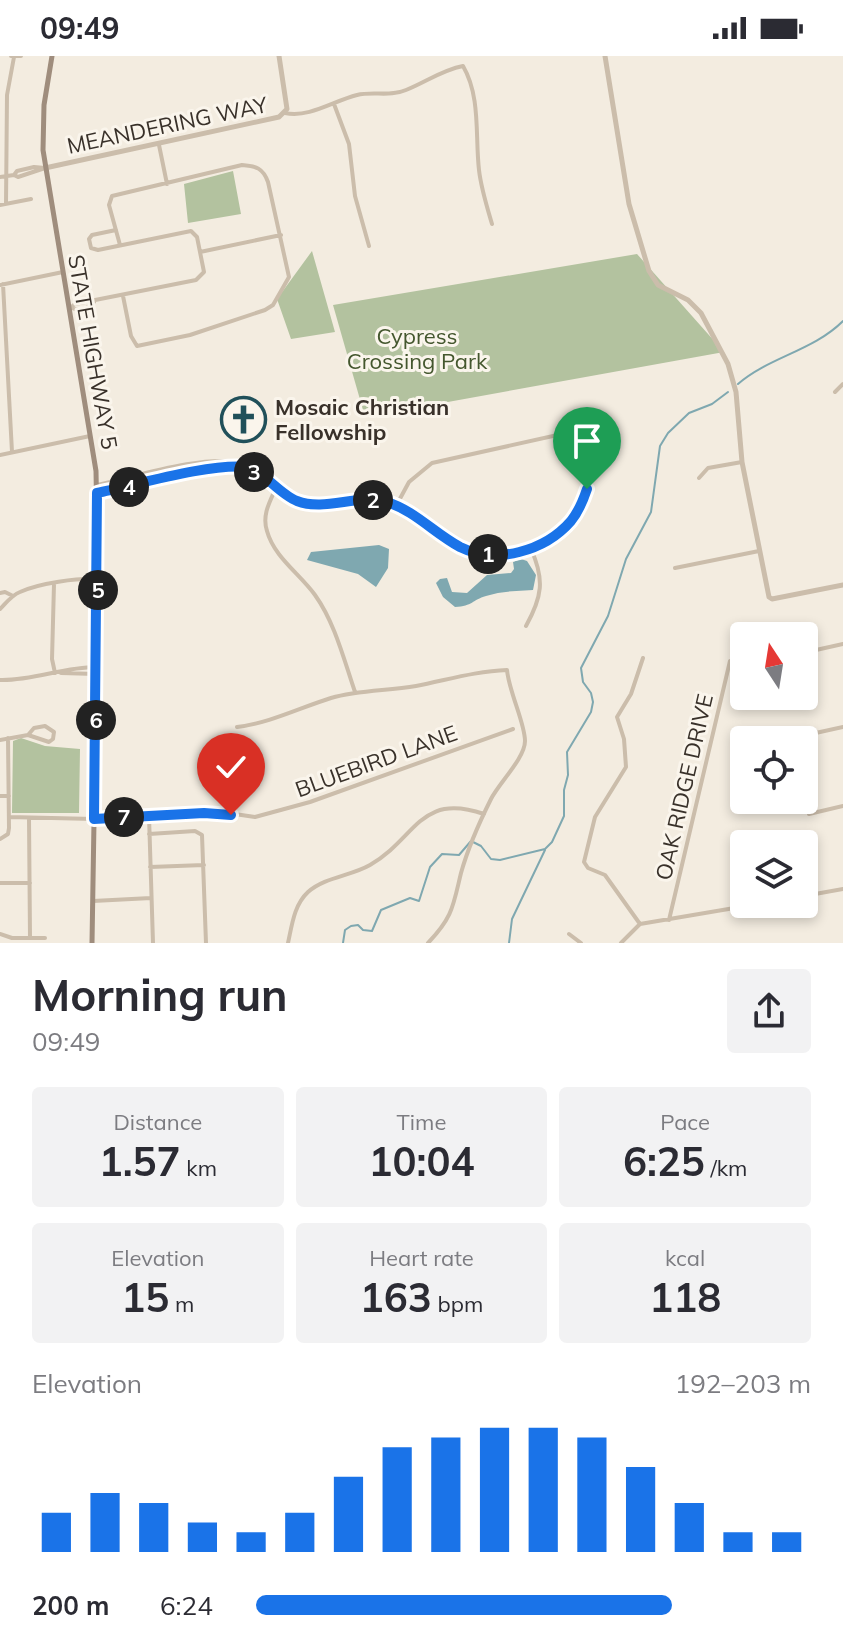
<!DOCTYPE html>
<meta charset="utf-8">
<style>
body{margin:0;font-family:Mulish,sans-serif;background:#f2f2f3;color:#2b2b33;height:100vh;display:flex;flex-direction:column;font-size:30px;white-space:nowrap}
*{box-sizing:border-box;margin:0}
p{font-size:26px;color:#7c7c81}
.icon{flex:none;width:44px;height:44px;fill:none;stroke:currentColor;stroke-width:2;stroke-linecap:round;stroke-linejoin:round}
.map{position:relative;height:887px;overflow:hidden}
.drawer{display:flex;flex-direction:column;background:#fff;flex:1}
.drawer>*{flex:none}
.needle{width:52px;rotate:348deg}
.tools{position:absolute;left:730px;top:566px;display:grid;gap:16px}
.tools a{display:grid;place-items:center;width:88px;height:88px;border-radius:8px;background:#fff;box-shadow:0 4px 12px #0003;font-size:40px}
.pin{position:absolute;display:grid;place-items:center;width:68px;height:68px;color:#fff;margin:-82px -34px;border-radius:50% 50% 50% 0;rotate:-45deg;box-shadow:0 0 8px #0007}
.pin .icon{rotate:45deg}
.km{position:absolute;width:40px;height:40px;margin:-20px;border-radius:50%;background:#222;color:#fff;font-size:22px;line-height:40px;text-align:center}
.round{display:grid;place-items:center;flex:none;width:84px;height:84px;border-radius:8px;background:#f2f2f3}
.head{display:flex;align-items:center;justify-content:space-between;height:136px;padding:0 32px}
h1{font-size:44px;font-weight:700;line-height:60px}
.metrics{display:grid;grid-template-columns:repeat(3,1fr);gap:12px;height:136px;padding:8px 32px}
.metrics div{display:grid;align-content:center;border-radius:8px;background:#f2f2f3;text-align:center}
.metrics b{font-size:40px;font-weight:700}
.metrics small{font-size:22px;font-weight:400}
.metrics p{font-size:22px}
.chart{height:224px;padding:16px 32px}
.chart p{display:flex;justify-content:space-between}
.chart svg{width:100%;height:144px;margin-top:8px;stroke:#1a73e8;stroke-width:6}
ul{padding:0 32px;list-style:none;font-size:26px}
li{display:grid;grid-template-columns:128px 96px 1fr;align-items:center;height:60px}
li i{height:20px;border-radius:10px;background:#1a73e8}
.status{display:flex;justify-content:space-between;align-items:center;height:56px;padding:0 40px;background:#fff;direction:ltr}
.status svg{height:22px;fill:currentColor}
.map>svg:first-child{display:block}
.green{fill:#b3c29f}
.water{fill:#7fa8b0}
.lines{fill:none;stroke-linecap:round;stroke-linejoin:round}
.stream{stroke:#7fa8b0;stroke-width:2}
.minor{stroke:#cbbdab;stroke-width:4}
.tertiary{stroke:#cbbdab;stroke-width:5}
.secondary{stroke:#9f8d7d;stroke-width:5}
.route-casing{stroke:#fff;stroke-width:16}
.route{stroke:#1a73e8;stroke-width:10}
.labels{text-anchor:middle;stroke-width:6;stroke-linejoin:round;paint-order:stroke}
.street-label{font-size:22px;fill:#39312a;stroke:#faf5ec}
.park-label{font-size:22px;fill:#44572e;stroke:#faf5ec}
.poi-label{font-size:22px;font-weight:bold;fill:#39312a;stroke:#faf5ec;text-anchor:start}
</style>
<div class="status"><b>09:49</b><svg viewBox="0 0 49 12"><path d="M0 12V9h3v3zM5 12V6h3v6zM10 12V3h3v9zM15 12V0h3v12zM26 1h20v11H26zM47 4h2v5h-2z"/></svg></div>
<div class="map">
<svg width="843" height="887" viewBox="0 0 843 887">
<rect width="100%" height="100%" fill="#f3ece0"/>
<path class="green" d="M233 115 241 158 188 167 184 128Z
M312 195 335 276 291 283 277 243Z
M637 198 724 296 365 361 333 249Z
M21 682 45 690 80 693 79 757H12L13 685Z"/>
<path class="water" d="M379 489 389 493 388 512 376 531 358 518 307 504 311 496Z
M521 503 527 505 536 519 533 534C517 535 501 535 486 540 472 544 473 550 455 551L443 541 436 527 440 523 447 522 452 536 467 537 487 519 511 517 514 513 513 506Z"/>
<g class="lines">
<path class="stream" d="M738 328C769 301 813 295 843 265
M343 887 345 874 351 870 358 869 363 874 372 875 381 854 410 842 419 845 430 811 442 798 459 799 471 785 481 790 491 803 500 804 545 793 552 786 564 760V734L568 719 567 696 591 656 593 646 591 637 583 626 581 612 608 560 626 503 651 456 660 390 668 377 689 357 712 348 728 336
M509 887 512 863 545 794"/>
<path class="minor" d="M11 0H21
M334 48 349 88 355 140 369 190
M285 57C310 62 333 45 357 39 373 35 390 41 406 34 426 26 442 14 463 10 481 41 475 80 479 114 481 132 487 151 492 168
M159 89 167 128
M14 119 17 115 34 111 45 112
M0 121 14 119 18 121 45 112
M6 148 7 39 14 1
M0 149 31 143
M120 189 109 149 112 140 242 109C256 110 263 112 268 126L289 221 273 249 265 254 190 279 137 290 131 280 123 240
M200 196 281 179
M3 228 12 396
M0 229 63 216
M70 252 75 248 196 224 204 216 197 181 191 175 98 194 91 192 89 183 92 179 116 174
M71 252C79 255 88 253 94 246
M835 336 843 328
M0 399 90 380
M699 422 708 412 742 406
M97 429C134 421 205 398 240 407 260 419 278 441 301 447 329 454 358 438 386 446 416 454 435 481 464 493 513 512 579 483 588 428 590 411 583 391 580 374L432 407 409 426 396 450
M275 434C269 447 262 460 267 475 274 501 300 518 315 539 335 567 344 604 355 636
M97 437 219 411 245 412
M675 512 759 495
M54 528 52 603 55 617
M0 537 5 536 13 540
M0 553C6 547 12 539 20 536 40 527 77 522 98 523
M526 570C542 541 545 524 531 493
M816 594 843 588
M643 602 631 638 617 661 624 683 626 711 595 761 584 806 588 812 605 819 640 868 758 848
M61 617 96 618
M0 624C33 625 63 611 96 611
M237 671C270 667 299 652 331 642 359 634 387 635 416 630 447 624 476 615 507 614 509 636 525 667 525 685 525 702 499 727 491 743 480 765 468 792 461 817 453 850 453 861 428 887
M802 680 843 671
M0 684 28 679 49 686 53 683 54 676 45 670 34 672 28 679
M0 740H9
M809 758 843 750
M149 760 153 887
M9 761 94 763 221 756 255 761 310 746 513 673
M29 762 30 882
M149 778 195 775 202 779 206 887
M0 783 8 778 9 772 8 682
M150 811 204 809
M0 827H30
M804 840 843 833
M93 845 151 842
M669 864 730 605
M0 878 12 882H45
M569 878 581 887
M288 887C292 869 294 849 308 836 325 821 351 820 370 809 417 782 419 736 484 758
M621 887 640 868"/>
<path class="tertiary" d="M605 0 629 148 649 215 658 229 688 244 701 257 728 308 736 336 742 406 769 541 772 543 843 529
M45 112 279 61 287 53 279 0"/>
<path class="secondary" d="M52 0 44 49 43 94 96 415 98 523 92 887"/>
</g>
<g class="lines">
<defs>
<path id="route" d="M231 759 204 757 94 763 97 437C136 429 210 407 247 411 261 413 280 439 297 445 326 456 358 437 387 446 415 455 434 477 460 491 496 509 545 495 571 465 579 455 583 445 587 433"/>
</defs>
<use href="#route" class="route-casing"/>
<use href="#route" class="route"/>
</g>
<defs>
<symbol id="church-ring" viewBox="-11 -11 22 22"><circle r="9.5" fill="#faf5ec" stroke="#20505a" stroke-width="1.5"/><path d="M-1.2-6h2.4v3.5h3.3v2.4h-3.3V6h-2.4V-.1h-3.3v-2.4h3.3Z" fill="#20505a"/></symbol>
</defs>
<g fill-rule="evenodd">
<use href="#church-ring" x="218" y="338" width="51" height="51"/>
</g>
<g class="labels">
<g class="street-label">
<text transform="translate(167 69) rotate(-12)" y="8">MEANDERING WAY</text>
<text transform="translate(93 296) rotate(80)" y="8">STATE HIGHWAY 5</text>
<text transform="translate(376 705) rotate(-20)" y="8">BLUEBIRD LANE</text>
<text transform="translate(684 731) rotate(-77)" y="8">OAK RIDGE DRIVE</text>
</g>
<g class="park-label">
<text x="417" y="288">Cypress<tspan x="417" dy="25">Crossing Park</tspan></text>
</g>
<g class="poi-label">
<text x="275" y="359">Mosaic Christian<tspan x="275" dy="25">Fellowship</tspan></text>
</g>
</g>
</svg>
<div class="tools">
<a><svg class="needle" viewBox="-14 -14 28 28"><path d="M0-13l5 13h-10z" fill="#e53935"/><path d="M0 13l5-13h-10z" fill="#7c7c81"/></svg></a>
<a><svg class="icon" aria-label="locate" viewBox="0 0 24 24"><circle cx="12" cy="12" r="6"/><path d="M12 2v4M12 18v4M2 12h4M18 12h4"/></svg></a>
<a><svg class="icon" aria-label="layers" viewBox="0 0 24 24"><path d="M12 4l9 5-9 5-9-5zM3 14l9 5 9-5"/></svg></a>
</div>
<div class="pin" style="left:587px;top:433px;background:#1e9e55"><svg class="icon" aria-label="arrive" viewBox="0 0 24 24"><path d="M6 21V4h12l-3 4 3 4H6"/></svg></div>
<div class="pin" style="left:231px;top:759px;background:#d93025"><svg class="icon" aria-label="check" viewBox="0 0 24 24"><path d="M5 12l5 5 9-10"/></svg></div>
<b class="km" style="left:488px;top:498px">1</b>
<b class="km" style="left:373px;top:444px">2</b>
<b class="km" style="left:254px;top:416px">3</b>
<b class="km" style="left:129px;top:431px">4</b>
<b class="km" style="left:98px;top:534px">5</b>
<b class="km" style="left:96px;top:664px">6</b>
<b class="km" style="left:124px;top:761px">7</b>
</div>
<section class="drawer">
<div class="head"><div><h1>Morning run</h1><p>09:49</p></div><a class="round"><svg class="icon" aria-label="share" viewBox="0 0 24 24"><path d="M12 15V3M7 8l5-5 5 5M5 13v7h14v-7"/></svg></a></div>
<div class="metrics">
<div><p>Distance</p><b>1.57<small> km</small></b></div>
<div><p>Time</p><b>10:04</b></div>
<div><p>Pace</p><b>6:25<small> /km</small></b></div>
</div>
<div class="metrics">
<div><p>Elevation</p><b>15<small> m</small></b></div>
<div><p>Heart rate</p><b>163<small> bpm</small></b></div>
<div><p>kcal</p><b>118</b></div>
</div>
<div class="chart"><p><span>Elevation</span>192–203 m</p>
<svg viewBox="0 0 160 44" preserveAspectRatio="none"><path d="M5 44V32M15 44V26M25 44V29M35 44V35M45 44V38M55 44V32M65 44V21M75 44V12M85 44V9M95 44V6M105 44V6M115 44V9M125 44V18M135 44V29M145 44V38M155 44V38"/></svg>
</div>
<ul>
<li><b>200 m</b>6:24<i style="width:75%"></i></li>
</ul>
</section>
